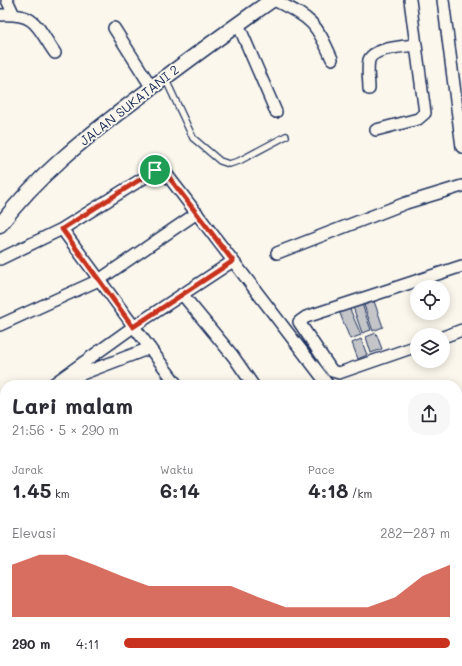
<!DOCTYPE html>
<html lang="id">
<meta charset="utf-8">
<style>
body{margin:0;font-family:Mali,sans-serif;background:#f7f7f7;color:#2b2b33;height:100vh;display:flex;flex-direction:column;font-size:15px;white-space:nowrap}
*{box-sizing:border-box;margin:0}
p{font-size:13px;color:#7c7c81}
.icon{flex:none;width:22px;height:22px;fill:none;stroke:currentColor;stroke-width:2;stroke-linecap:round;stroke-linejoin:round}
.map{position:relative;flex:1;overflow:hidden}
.side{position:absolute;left:0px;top:380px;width:462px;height:286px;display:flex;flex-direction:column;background:#fff;border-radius:16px 16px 0 0;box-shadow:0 2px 10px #0003}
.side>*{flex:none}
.tools{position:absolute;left:410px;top:280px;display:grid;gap:8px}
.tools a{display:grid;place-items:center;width:40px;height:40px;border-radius:50%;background:#fff;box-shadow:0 2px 10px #0003;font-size:20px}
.pin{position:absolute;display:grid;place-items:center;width:34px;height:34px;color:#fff;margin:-17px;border:2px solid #fff;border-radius:50%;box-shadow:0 1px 4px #0007}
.round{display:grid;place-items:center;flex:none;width:42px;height:42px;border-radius:16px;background:#f7f7f7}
.overview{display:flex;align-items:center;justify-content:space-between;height:68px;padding:0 12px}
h1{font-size:22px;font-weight:700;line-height:30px}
.metrics{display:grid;grid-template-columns:repeat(3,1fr);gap:6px;height:68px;padding:4px 12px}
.metrics div{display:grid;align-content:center}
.metrics b{font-size:20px;font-weight:700}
.metrics small{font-size:11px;font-weight:400}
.metrics p{font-size:11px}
.chart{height:112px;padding:8px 12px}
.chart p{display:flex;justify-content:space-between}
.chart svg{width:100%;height:72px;margin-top:4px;fill:#c8321e;opacity:.7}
ul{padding:0 12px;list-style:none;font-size:13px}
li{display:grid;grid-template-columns:64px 48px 1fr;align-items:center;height:30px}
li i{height:10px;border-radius:5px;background:#c8321e}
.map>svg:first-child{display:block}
.pitch{fill:#dadad7;stroke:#7a849a}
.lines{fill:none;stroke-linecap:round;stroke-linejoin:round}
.stream{stroke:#747e96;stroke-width:3.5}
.building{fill:#c3c5c9;stroke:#1b2f5e}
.service-casing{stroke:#1b2f5e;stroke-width:8}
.minor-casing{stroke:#1b2f5e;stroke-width:14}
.tertiary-casing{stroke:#1b2f5e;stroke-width:17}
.service{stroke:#fbf7ec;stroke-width:5.5}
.minor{stroke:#fbf7ec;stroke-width:11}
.tertiary{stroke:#fbf7ec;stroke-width:14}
.route-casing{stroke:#fff;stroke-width:8}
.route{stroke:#c8321e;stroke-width:5}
.labels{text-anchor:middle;stroke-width:3.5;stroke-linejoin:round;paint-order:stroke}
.street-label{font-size:13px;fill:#1b2f5e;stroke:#fbf7ec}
</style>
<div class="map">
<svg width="462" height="666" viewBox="0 0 462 666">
<rect width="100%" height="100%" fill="#fbf7ec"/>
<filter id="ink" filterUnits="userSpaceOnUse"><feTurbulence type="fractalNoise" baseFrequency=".025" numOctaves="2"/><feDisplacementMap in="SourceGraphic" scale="8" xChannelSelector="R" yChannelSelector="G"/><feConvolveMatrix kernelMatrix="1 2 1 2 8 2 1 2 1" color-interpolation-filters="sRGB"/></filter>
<g filter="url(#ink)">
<path class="pitch" d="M462 623V661L459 662 457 652V624Z"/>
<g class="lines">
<path class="stream" d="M457 561H462"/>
</g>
<path class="building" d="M374 301 383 327 373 331 364 305Z
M362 304 371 330 362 333 353 307Z
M349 307 361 335 350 339 339 311Z
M376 333 382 349 371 353 366 337Z
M361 339 367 355 358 359 352 343Z
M163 378 166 384 168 383 169 385H145Z
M5 487V509L0 501V492Z
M100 661H128V662L124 664 125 666H101Z
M309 661H313L314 666H294Z"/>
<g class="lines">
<defs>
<path id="service" d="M165 78 193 138 220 161 229 164 239 161 286 136"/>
<path id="minor" d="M7 0 14 15
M274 0C311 19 315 20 332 59
M443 0 462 147
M0 15C37 13 36 26 55 53
M238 24 276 112
M114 28 152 88
M369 89C369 80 367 69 369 60 373 48 405 46 416 45
M376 130 418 119 425 113 410 0
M277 253 406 203 462 186
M0 259 62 229
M182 294 233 356 253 385
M0 325 99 280 197 213
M443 337 462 330
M417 346 339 373 332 371 299 322 306 317 462 266
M66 380 150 348
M52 385 133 327 233 261
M177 385 62 229 158 169 165 172 328 385
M0 404 5 402
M457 409 462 408
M0 484 5 482
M457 500 462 499
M0 526 5 524
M437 661 439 666
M32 666 47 661
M182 666 197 661
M275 666 282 664"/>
<path id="tertiary" d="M0 225C37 176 85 138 134 101 179 67 225 33 272 0"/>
</defs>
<use href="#service" class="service-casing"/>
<use href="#minor" class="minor-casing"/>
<use href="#tertiary" class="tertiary-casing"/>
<use href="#service" class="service"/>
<use href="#minor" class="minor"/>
<use href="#tertiary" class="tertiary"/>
</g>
</g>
<g class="lines" filter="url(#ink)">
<defs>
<path id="route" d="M160 169 165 172 233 261 133 327 62 229 155 170Z"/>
</defs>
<use href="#route" class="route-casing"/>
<use href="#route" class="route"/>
</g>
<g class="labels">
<g class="street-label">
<text transform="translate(129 105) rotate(-38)" y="5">JALAN SUKATANI 2</text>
</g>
</g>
</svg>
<div class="tools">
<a><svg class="icon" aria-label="locate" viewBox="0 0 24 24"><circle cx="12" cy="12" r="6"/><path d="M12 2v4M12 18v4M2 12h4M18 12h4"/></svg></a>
<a><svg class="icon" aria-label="layers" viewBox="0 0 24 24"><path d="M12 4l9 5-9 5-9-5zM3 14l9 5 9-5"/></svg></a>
</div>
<div class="pin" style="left:155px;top:170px;background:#1e9e55"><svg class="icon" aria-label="arrive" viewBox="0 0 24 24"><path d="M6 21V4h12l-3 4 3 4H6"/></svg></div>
<section class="side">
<div class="overview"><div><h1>Lari malam</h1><p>21:56 · 5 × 290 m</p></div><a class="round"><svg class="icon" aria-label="share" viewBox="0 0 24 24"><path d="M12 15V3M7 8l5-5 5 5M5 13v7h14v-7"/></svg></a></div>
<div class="metrics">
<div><p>Jarak</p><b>1.45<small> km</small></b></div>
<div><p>Waktu</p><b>6:14</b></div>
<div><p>Pace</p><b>4:18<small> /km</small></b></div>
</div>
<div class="chart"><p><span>Elevasi</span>282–287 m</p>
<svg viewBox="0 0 160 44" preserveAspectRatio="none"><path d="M0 44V12L10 6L20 6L30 12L40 19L50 25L60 25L70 25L80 25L90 32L100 38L110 38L120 38L130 38L140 32L150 19L160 12V44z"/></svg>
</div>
<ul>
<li><b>290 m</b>4:11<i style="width:100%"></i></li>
</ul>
</section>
</div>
